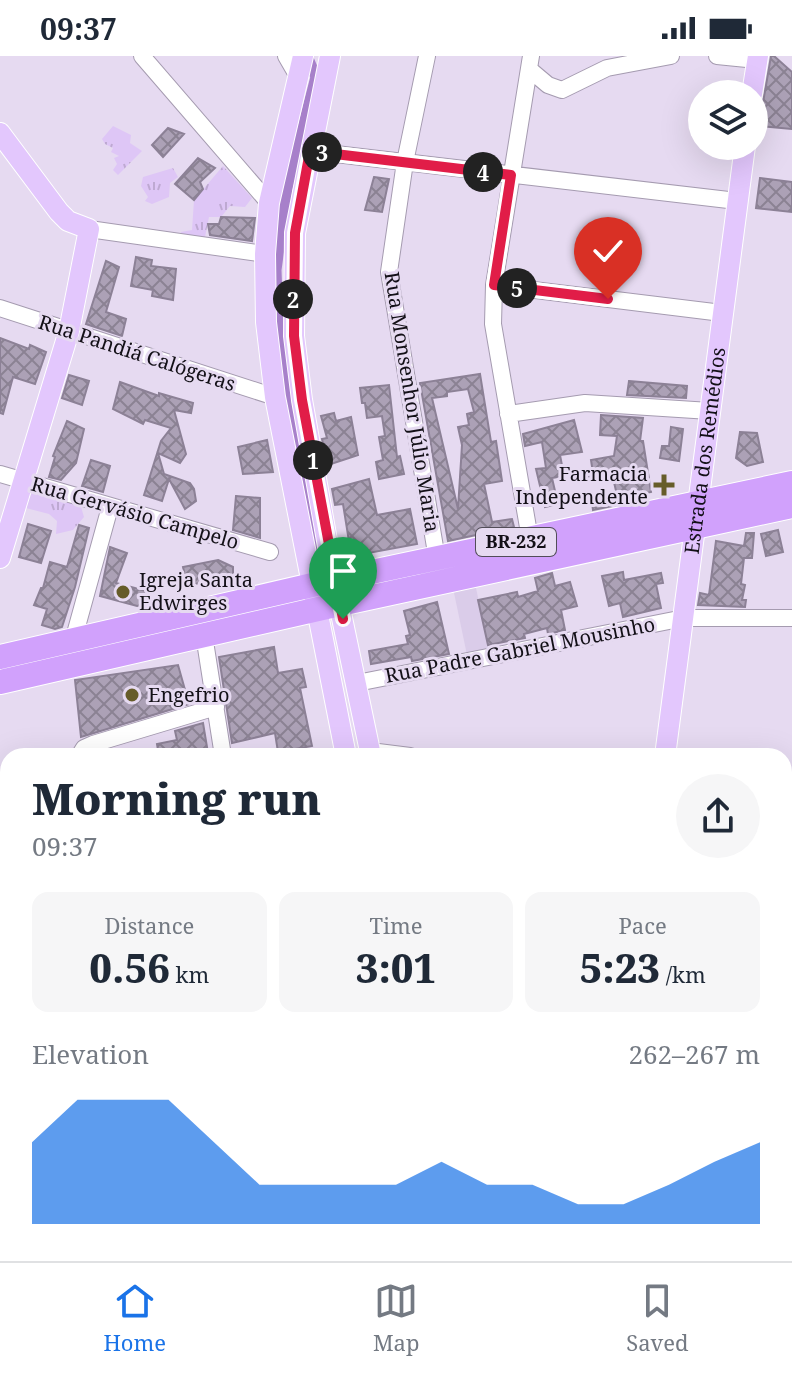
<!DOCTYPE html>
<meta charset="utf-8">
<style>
body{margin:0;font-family:"Noto Serif",serif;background:#f6f6f7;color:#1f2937;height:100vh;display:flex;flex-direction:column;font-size:30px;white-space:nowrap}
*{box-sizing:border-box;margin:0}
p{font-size:26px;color:#747a83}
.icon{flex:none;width:44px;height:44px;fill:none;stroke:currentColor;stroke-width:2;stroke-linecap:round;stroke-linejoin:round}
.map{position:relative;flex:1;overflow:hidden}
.panel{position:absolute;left:0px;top:692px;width:792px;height:514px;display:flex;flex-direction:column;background:#fff;border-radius:24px 24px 0 0;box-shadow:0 8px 32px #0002}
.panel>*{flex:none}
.buttons{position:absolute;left:688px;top:24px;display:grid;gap:16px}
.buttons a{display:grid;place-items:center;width:80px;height:80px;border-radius:50%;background:#fff;box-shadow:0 8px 32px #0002;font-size:40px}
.pin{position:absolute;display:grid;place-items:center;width:68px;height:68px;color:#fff;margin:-82px -34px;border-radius:50% 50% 50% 0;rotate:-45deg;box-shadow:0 0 8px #0007}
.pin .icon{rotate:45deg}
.km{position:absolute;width:40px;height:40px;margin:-20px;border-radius:50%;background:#222;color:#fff;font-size:22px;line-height:40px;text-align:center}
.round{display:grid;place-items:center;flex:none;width:84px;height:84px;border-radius:42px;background:#f6f6f7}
.summary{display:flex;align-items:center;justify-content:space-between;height:136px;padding:0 32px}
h1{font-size:44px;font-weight:800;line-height:60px}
.metrics{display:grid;grid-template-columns:repeat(3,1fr);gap:12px;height:136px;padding:8px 32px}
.metrics div{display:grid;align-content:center;border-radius:16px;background:#f6f6f7;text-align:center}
.metrics b{font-size:40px;font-weight:800}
.metrics small{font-size:22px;font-weight:400}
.metrics p{font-size:22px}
.chart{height:224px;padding:16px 32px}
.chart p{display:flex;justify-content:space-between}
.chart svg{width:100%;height:144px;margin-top:8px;fill:#1a73e8;opacity:.7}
.status{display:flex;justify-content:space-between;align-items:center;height:56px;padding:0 40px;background:#fff;direction:ltr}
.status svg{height:22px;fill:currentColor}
.menu{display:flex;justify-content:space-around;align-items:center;height:112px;border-top:2px solid #e0e1e3;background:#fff;font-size:22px;color:#747a83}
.menu a{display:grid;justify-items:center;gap:4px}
.menu .active{color:#1a73e8}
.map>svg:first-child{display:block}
.built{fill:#dacce9}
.grass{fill:url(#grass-tufts)}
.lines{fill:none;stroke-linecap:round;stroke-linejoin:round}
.canal{stroke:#a780ca;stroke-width:11}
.building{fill:url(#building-cross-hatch);stroke:#8c8196;stroke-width:2;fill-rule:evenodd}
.minor-casing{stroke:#a59bb0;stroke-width:18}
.major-casing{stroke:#fff;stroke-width:22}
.highway-casing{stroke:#fff;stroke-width:26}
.minor{stroke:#fff;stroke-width:16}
.major{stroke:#e3c7fd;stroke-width:20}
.highway{stroke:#d1a1fc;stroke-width:24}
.route-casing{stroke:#fff;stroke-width:16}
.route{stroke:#e11d48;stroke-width:10}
.poi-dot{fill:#665c29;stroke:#e6daf1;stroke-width:3}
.labels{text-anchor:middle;stroke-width:6;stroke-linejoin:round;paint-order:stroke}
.shield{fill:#e6daf1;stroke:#524d58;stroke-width:2}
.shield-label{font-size:18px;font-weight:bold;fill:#131017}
.street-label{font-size:20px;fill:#131017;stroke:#e6daf1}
.poi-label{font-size:20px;fill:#131017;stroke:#e6daf1;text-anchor:start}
</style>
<div class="status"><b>09:37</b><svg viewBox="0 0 49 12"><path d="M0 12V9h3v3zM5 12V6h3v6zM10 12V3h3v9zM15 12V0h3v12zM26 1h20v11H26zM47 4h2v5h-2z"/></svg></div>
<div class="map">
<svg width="792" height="1205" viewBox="0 0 792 1205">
<defs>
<pattern id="grass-tufts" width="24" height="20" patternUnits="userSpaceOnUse" patternTransform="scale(2)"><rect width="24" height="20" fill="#dec6f6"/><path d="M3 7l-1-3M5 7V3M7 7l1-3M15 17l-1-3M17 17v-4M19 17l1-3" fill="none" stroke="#bea9d2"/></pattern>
<pattern id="building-cross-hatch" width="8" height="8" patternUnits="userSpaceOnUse" patternTransform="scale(2)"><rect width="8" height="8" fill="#aca1b6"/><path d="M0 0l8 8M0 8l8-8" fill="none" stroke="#8b8293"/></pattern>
</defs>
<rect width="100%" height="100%" fill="#e6daf1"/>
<path class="built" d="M475 527 489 595 467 599 453 532Z"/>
<path class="grass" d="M113 70 131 79 130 87 142 95 118 119 113 114 117 108 114 102 119 100 111 96 113 92 105 88 102 83Z
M223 110 252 142 245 151 230 150 221 161H209L204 186 182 181 181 176 192 174 194 144Z
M173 112 178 121 170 127 169 141 152 148 145 145 148 141 141 130 143 121Z
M26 430 79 444 84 461 73 474 56 478 57 465 49 458 22 451Z"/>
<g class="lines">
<path class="canal" d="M307 0 316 21 287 133 276 214 278 269 286 327 322 514
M0 878 8 880
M720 1198 723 1205"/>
</g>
<path class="building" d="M771 0H774L792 16V73L759 70Z
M168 72 184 78 163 101 152 89Z
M198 102 215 112 200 126 203 133 194 144 175 128Z
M374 121 389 123 382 156 365 154Z
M760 122 792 126V156L756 152Z
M221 161 255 162 252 185 210 179 208 168H219Z
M136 201 152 204 151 210 176 213 173 244 152 240 153 234 131 230Z
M106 205 119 211 106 256 126 263 122 280 86 268Z
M0 282 29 293 30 289 46 296 35 328 13 321 3 358 0 357Z
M480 318 491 386 496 385 502 425 484 428 492 466 512 463 514 471 448 485 420 327ZM468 333 474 356 467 358 469 369 458 371 462 389 458 453 432 342 447 340V336Z
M69 319 89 325 82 349 62 342Z
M629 325 687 330 686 342 627 339Z
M120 326 159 340V337L193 347 191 357 174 354 186 398 180 407 158 397 164 418 190 427 194 433 196 445 185 453 169 423 162 445 144 439 161 385 171 372 145 364 143 368 113 353Z
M389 329 397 401 400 400 404 418 379 423 376 406 383 404 379 381 385 380 382 360 367 362 365 347H362L360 332Z
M334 357 336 365 351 361 358 399 328 409 322 383 327 382 321 360Z
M601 359 643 362 640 385H643L651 436 630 440 632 446 593 454 592 446 616 442 617 439 613 422 588 426 587 418 593 417 591 404 614 400 617 380 600 379Z
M574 364 582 396 560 399 564 420 552 422 558 448 545 451 536 413 546 412 542 386 525 390 523 378Z
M67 365 84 373 76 407 61 424 49 421 55 401 53 400Z
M671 371 683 373 679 405 660 402 662 390H669Z
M740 376 757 377 763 406 747 410 736 402Z
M267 384 273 416 243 418 238 391Z
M91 404 110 410 103 436 82 430Z
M369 423 377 459 410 453 417 488 368 497V500L352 504 343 448 335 449 332 433Z
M236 440 260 442V482L233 474Z
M28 468 51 475 41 507 19 501Z
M79 469 89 472 75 531 62 571 55 573 42 569 47 553 34 549 41 532H43L50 506 67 511Z
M778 474 783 496 766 500 761 478Z
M746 477H754L752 502H744L741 528 745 529 742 544H746L745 551 698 549 700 537 709 539 716 485 744 490Z
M110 491 127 497 116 527 146 535 141 551 100 540Z
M218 504 233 511V522L187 529 183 511Z
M623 516 624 524 661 517 663 527 656 528 661 552 623 561 620 547 609 550 602 520Z
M552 517 555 530 570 526 577 550 561 554 565 574 548 578 547 572 524 578 525 582 488 589 478 544 517 536 518 541 538 535 535 522Z
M437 546 449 598 412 605 411 601 371 608 369 595 408 588 406 580 410 579 404 555Z
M274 591 278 617 302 613 306 631 300 632 312 690 278 696 275 677 232 687 219 601Z
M178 609 189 648 81 681 75 624Z
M203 667 208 697 159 700 157 688 177 684 175 675Z"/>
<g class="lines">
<defs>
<path id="minor" d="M142 0 269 147
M286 0 297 19
M427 0 405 106 389 216 437 503
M717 0 757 4
M529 13 548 29 562 34 607 12 671 0
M310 95 737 145
M89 173 265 198
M494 229 722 257
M0 252 275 341
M508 358 585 347 710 355
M0 418 270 496
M530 483 493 268 494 229 531 0
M204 579 223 700
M73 585 110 451
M357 627 684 562H792
M370 695 410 700
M79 700 84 692 93 688 216 651
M0 730 8 732
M784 742 792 743
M0 861 8 863
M0 892 8 894
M784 896 792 895
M0 1110 8 1114
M173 1198 186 1205
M695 1198 699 1205
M27 1205 30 1198
M255 1205 259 1198
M752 1205V1198"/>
<g id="major">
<path d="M303 0 269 147 265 198 266 266 275 341 346 700"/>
<path d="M330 0 295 177 294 280 302 344 334 524 371 700"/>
<path d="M752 38 758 0"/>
<path d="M0 77 59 156 68 165 89 173 69 275 0 502"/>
<path id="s1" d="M665 700 745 90"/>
<path d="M784 1120 792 1121"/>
<path d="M440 1198V1205"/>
<path d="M600 1205 601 1198"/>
</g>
<path id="highway" d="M0 601 334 524 792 427
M0 626 340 548 792 450"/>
</defs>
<use href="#minor" class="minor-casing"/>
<use href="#major" class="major-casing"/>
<use href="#highway" class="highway-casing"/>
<use href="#minor" class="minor"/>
<use href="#major" class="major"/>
<use href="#highway" class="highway"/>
</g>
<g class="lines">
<defs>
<path id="route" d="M343 563 302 344 294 280 295 177 310 95 511 119 494 229 608 243"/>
</defs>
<use href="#route" class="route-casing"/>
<use href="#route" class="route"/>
</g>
<g class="poi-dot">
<path d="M660 417h8v8h8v8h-8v8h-8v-8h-8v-8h8z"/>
<circle cx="123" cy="536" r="8"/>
<circle cx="132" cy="639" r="8"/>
</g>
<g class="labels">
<rect class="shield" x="476" y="472" width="80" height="28" rx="6"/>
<g class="shield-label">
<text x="516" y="492">BR-232</text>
</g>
<g class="street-label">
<text transform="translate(137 297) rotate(18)" y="7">Rua Pandiá Calógeras</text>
<text transform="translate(412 346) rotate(81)" y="7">Rua Monsenhor Júlio Maria</text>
<text dy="7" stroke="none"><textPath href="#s1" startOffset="308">Estrada dos Remédios</textPath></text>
<text transform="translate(135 457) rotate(16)" y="7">Rua Gervásio Campelo</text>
<text transform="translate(520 594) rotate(-11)" y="7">Rua Padre Gabriel Mousinho</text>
</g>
<g class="poi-label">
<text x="648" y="425" text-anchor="end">Farmacia<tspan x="648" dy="23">Independente</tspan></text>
<text x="139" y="531">Igreja Santa<tspan x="139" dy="23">Edwirges</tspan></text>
<text x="148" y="646">Engefrio</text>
</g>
</g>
</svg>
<div class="buttons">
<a><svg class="icon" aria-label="layers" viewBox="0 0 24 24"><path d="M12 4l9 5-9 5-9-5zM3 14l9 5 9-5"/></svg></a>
</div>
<div class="pin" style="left:343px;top:563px;background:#1e9e55"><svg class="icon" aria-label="arrive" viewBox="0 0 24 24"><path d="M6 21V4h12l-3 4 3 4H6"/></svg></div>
<div class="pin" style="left:608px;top:243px;background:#d93025"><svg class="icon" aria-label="check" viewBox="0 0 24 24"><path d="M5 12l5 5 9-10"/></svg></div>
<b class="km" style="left:313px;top:404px">1</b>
<b class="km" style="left:293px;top:243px">2</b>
<b class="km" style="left:322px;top:96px">3</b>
<b class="km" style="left:483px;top:116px">4</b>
<b class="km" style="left:517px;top:232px">5</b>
<section class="panel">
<div class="summary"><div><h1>Morning run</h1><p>09:37</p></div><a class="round"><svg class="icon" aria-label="share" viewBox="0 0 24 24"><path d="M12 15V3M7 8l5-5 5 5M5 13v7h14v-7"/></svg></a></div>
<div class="metrics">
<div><p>Distance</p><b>0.56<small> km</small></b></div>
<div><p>Time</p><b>3:01</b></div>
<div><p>Pace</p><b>5:23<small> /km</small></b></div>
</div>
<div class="chart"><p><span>Elevation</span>262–267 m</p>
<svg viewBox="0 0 160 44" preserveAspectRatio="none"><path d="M0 44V19L10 6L20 6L30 6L40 19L50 32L60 32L70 32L80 32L90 25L100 32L110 32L120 38L130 38L140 32L150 25L160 19V44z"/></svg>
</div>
</section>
</div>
<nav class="menu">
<a class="active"><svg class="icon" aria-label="home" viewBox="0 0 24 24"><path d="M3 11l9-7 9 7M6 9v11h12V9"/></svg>Home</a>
<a><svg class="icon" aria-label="map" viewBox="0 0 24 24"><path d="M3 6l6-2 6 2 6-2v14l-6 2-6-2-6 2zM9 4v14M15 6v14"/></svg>Map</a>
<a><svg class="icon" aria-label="saved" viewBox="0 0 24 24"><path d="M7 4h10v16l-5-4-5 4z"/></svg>Saved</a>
</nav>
